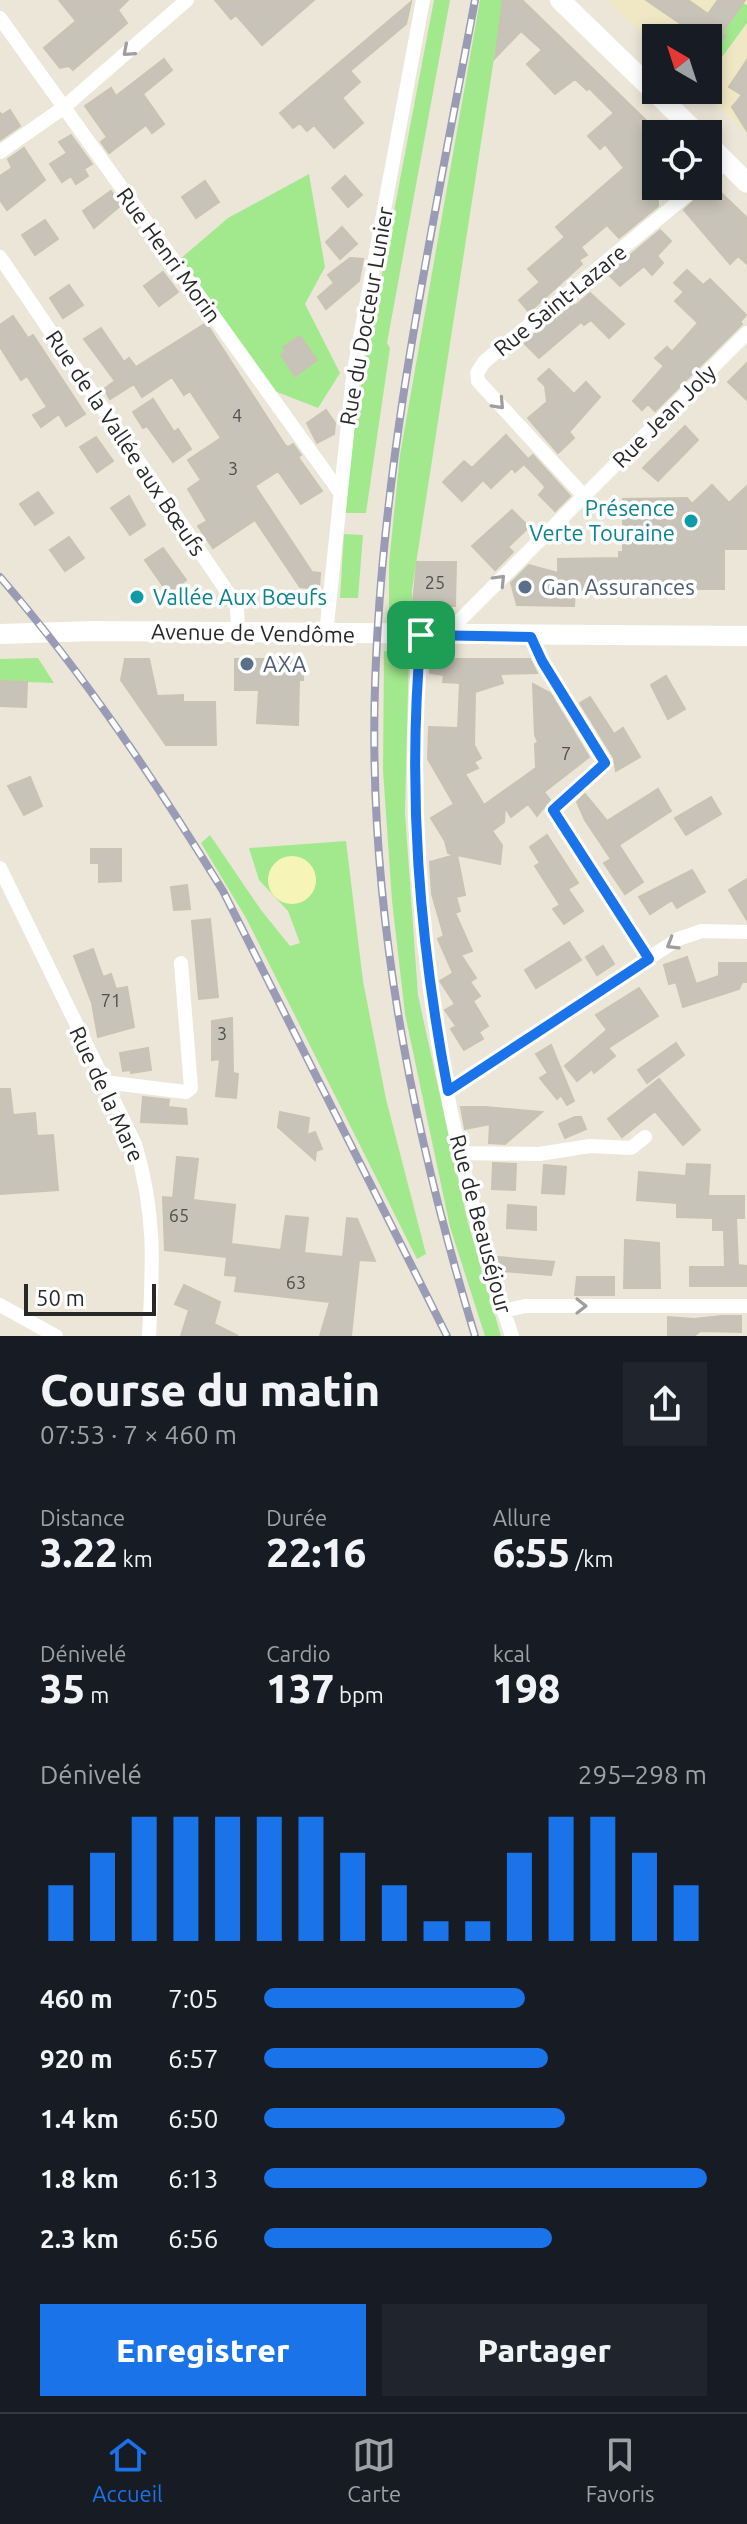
<!DOCTYPE html>
<html lang="fr">
<meta charset="utf-8">
<style>
body{margin:0;font-family:Ubuntu,sans-serif;background:#20242c;color:#f1f3f6;height:100vh;display:flex;flex-direction:column;font-size:30px;white-space:nowrap}
*{box-sizing:border-box;margin:0}
p{font-size:26px;color:#9ea1a6}
.icon{flex:none;width:44px;height:44px;fill:none;stroke:currentColor;stroke-width:2;stroke-linecap:round;stroke-linejoin:round}
.map{position:relative;height:1336px;overflow:hidden}
.drawer{display:flex;flex-direction:column;background:#171b24;flex:1}
.drawer>*{flex:none}
.needle{width:52px;rotate:321deg}
.buttons{position:absolute;left:642px;top:24px;display:grid;gap:16px}
.buttons a{display:grid;place-items:center;width:80px;height:80px;border-radius:0px;background:#171b24;box-shadow:0 4px 12px #0003;font-size:40px}
.scale{position:absolute;left:24px;bottom:20px;width:132px;box-sizing:border-box;padding-left:8px;border:4px solid #282828;border-top:0;font-size:22px;line-height:28px;white-space:nowrap;color:#282828;-webkit-text-stroke:6px #fff;paint-order:stroke}
.pin{position:absolute;display:grid;place-items:center;width:68px;height:68px;color:#fff;margin:-34px;border-radius:16px;box-shadow:0 4px 12px #0006}
.round{display:grid;place-items:center;flex:none;width:84px;height:84px;border-radius:0px;background:#20242c}
.headline{display:flex;align-items:center;justify-content:space-between;height:136px;padding:0 40px}
h1{font-size:44px;font-weight:800;line-height:60px}
.figures{display:grid;grid-template-columns:repeat(3,1fr);gap:12px;height:136px;padding:8px 40px}
.figures div{display:grid;align-content:center}
.figures b{font-size:40px;font-weight:800}
.figures small{font-size:22px;font-weight:400}
.figures p{font-size:22px}
.chart{height:224px;padding:16px 40px}
.chart p{display:flex;justify-content:space-between}
.chart svg{width:100%;height:144px;margin-top:8px;stroke:#1a73e8;stroke-width:6}
.cta{display:flex;gap:16px;margin-top:auto;padding:16px 40px}
.cta a{flex:1;height:92px;border-radius:0px;background:#1a73e8;color:#fff;font-size:32px;font-weight:800;line-height:92px;text-align:center}
.cta a+a{background:#20242c;color:#f1f3f6}
ul{padding:0 40px;list-style:none;font-size:26px}
li{display:grid;grid-template-columns:128px 96px 1fr;align-items:center;height:60px}
li i{height:20px;border-radius:10px;background:#1a73e8}
.tab-bar{display:flex;justify-content:space-around;align-items:center;height:112px;border-top:2px solid #363941;background:#171b24;font-size:22px;color:#9ea1a6}
.tab-bar a{display:grid;justify-items:center;gap:4px}
.tab-bar .active{color:#1a73e8}
.map>svg:first-child{display:block}
.education{fill:#f0e8c5}
.green{fill:#a2e98e}
.sand{fill:#f6f4b7}
.building{fill:#c7c3b8;stroke:#c8c3b2;stroke-width:2}
.lines{fill:none;stroke-linecap:round;stroke-linejoin:round}
.minor{stroke:#fff;stroke-width:14}
.secondary{stroke:#fff;stroke-width:20}
.rail-casing{stroke:#9a9bb5;stroke-width:8}
.rail{stroke:#fff;stroke-width:5;stroke-dasharray:15;stroke-linecap:butt}
.oneway{stroke:#9e9e9e}
.route-casing{stroke:#fff;stroke-width:16}
.route{stroke:#1a73e8;stroke-width:10}
.culture-dot{fill:#0f9aa8;stroke:#fff;stroke-width:3}
.service-dot{fill:#5c6f8a;stroke:#fff;stroke-width:3}
.labels{text-anchor:middle;stroke-width:7;stroke-linejoin:round;paint-order:stroke}
.number-label{font-size:18px;fill:#504f4c}
.street-label{font-size:22px;fill:#282828;stroke:#fff}
.culture-label{font-size:22px;fill:#0d838f;stroke:#fff;text-anchor:end}
.service-label{font-size:22px;fill:#4e5e75;stroke:#fff;text-anchor:start}
</style>
<div class="map">
<svg width="747" height="1336" viewBox="0 0 747 1336">
<rect width="100%" height="100%" fill="#ece6d8"/>
<path class="education" d="M607 0H747V134L701 90H708V38H656V47Z"/>
<path class="green" d="M434 0H450L387 343 390 348 366 513H345L353 428Z
M480 0H503L412 590V613H389V563L400 455Z
M743 3 747 5V23L722 57 714 52 722 33Z
M309 174 325 267 305 304 340 373 318 408 272 390 179 260 228 218Z
M344 534 363 535 358 598H340Z
M384 651H409L405 813 418 995 467 1219 501 1336H485L450 1227 405 1014 392 901 383 771Z
M38 658 54 683 0 681V659Z
M210 835 261 910 290 946 300 943 288 911 259 880 249 848 346 841 363 981 386 1099 426 1254 417 1259 246 918 201 843Z"/>
<path class="sand" d="M268 880a24 24 0 1 1 48 0a24 24 0 1 1-48 0Z"/>
<path class="building" d="M59 0H128L118 10 127 23 73 70 69 66 60 68 44 48 76 21Z
M215 0H314L262 45 236 15 231 19Z
M503 0H522L656 130 658 206 619 238 607 225 581 247 587 255 579 260 582 264 529 312 519 300 540 282 528 269 565 237 556 227 624 168 605 144 600 149 588 136 614 113 589 88 587 90 575 79 555 94 527 64 542 50 521 31 495 58Z
M646 0H688L708 14 718 0H745L722 33 726 35 708 61V38H672L681 24Z
M411 2 406 24 350 71 360 82 342 98 363 123 334 148 314 125 307 131 300 123 293 128 280 113Z
M164 59 172 70 143 94 164 124 152 133 146 125 109 153 101 142 107 137 85 106 111 88 116 96Z
M747 60V131L732 107 742 95 729 87Z
M10 110 20 126 0 140V113L2 115Z
M71 135 92 164 84 169 88 176 76 184 71 176 62 182 50 164 67 153 59 142Z
M24 148 45 180 7 210 0 200V176L12 168 8 159Z
M345 176 362 195 348 207 332 188Z
M205 181 219 202 196 218 182 197Z
M714 186 747 218V264L738 256 730 264 684 210 708 188Z
M111 191 121 205 94 228 83 211Z
M45 220 58 239 35 255 22 235Z
M342 227 357 244 340 259 326 242Z
M660 230 671 241 657 256 663 263 652 275 644 266 620 286 608 274Z
M350 258 363 259 359 281 326 309 318 297 334 283 328 275Z
M687 270 703 285 710 279 746 315 740 322 742 324 655 411 648 404 642 410 633 401 664 366 655 358 667 347 672 352 698 323 675 301 684 292 674 283Z
M163 272 178 292 159 306 144 286Z
M69 285 83 305 63 318 50 298Z
M590 293 624 324 609 338 591 320 584 325 581 322 539 358 524 343 572 302 575 306Z
M13 316 28 338 33 335 85 414 66 426 59 414 41 427 33 415 47 407 27 376 21 380 0 347V325Z
M206 323 285 445 288 447 293 444 301 455 298 457 322 491 301 504 278 471 255 486 312 572 320 573 319 589 300 587 255 520 213 548 198 526 207 521 188 489 201 480 188 460 221 438 190 391 184 395 172 377 142 397 134 384 110 399 104 389 115 381 84 339 101 328 124 362 129 358 136 367Z
M300 336 317 360 295 376 281 355 286 351 283 347Z
M747 363V400L728 382Z
M549 369 574 394 586 382 600 397 569 432 574 438 558 453 528 418 547 402 545 386 538 379Z
M153 399 174 432 178 429 191 449 173 462 147 426 143 428 133 412Z
M326 410 335 423 334 434 317 443 307 423Z
M685 426 698 440 658 481 643 468Z
M506 435 528 459 533 455 570 496 555 511 539 495 545 488 544 485 524 464 515 472 512 468 491 488 483 480 462 501 443 482 464 461 472 468Z
M96 437 113 461 97 472 80 447Z
M712 485 729 503 747 486V549H724V589H663L662 595H620V590H575L574 606 517 605 511 583 529 565 558 573V559L619 558V552H623V499L687 498 692 504Z
M38 492 53 513 35 525 20 504Z
M129 496 145 525 130 535 111 508Z
M512 510 529 527 508 547 513 552 495 570 472 546Z
M69 537 84 558 65 571 50 550Z
M163 548 186 580 168 593 145 560Z
M417 562H456L455 606H440V613H412Z
M125 659H149L157 696 183 695V702H215L216 745H166L121 680Z
M235 659H303V680H299L298 725 257 723 259 690H235Z
M430 659H530L537 673 500 674 503 683 475 692 474 745 481 758 474 762 478 768 465 774 484 805 536 768 535 744 538 742 535 735 533 684 550 693 589 757 544 792 550 800 537 816 528 804 511 817 505 807 504 822 492 831 502 845 500 864 457 855 465 895 456 897 460 911 455 913 472 951 461 955 476 978 470 982 480 996 473 1001 488 1026 479 1032 483 1039 464 1050 451 1029 456 1026 445 1010 455 1004 440 981 453 973 438 939 444 936 432 894 430 862 455 855 448 853 445 841 431 818 454 804 428 759 429 727 458 728 460 683 443 682 444 675 430 673Z
M666 676 685 709 668 719 651 685Z
M0 681 27 682 26 707 0 706Z
M590 697 614 734 623 728 640 757 616 771 614 758 580 703Z
M30 777 42 806 24 815 8 786Z
M658 789 671 811 619 845 643 882 625 894 604 863 611 859 585 820 577 802 585 794 607 821Z
M711 797 721 814 686 835 675 818Z
M547 835 578 883 568 889 583 911 564 924 553 909 560 905 535 866 540 863 530 847Z
M91 849H121V881L99 882V863H91Z
M692 870 705 892 677 908 672 900 650 914 639 897Z
M747 879V920L729 890Z
M187 885 190 909 174 910 171 887Z
M210 919 218 997 199 999 192 921Z
M569 942 581 960 536 988 525 970Z
M603 946 614 964 597 975 586 957Z
M93 949 103 977 111 974 116 989 127 987 134 1027 98 1037 92 1003 74 956Z
M687 957 696 984 719 976V963H747V982H742L739 989 683 1007 676 982 669 984 664 965Z
M639 988 658 1016 608 1048 615 1056 594 1073 592 1069 577 1081 565 1066 607 1030 596 1015Z
M232 1018 233 1073 238 1074 236 1098 216 1096 220 1059 212 1060V1021Z
M676 1043 684 1055 647 1083 638 1070Z
M551 1045 574 1101 567 1105 561 1095 557 1099 540 1078 548 1073 536 1054Z
M148 1048 151 1070 131 1073V1070L123 1071 120 1053Z
M659 1079 700 1130 683 1145 655 1111 622 1137 608 1119Z
M0 1089H10L13 1115 35 1113 37 1136 53 1135 58 1190 0 1194Z
M143 1097 169 1100 168 1107 186 1109 187 1124 141 1122Z
M461 1107H485L542 1112 505 1144 489 1143 490 1124 465 1129Z
M280 1112 309 1118 307 1135 315 1132 322 1149 316 1151 315 1160 278 1127Z
M575 1117H581L586 1129 565 1138 559 1124Z
M177 1157 198 1159 193 1200 235 1205 231 1244 281 1250 286 1216 308 1218 304 1253 343 1257 347 1218 357 1219 375 1261 359 1260 351 1336H320L330 1302 235 1291 237 1276 225 1275 227 1257 165 1250 163 1197 173 1198Z
M493 1163 516 1164 515 1190 492 1189Z
M687 1164 710 1165 708 1196H744V1218H736L738 1265 747 1266V1286H690V1267H725L724 1230H713V1218L677 1217V1203L637 1200 639 1172 686 1176Z
M544 1165 566 1167 564 1194 542 1193Z
M508 1205 536 1207V1230L507 1228Z
M625 1240 659 1243 660 1288H624Z
M498 1257 554 1262 551 1275 503 1271Z
M577 1277H614V1295H575Z
M184 1285 220 1302 214 1324 238 1336H181L189 1310 175 1304Z
M722 1316H741V1332L700 1331 694 1336H668V1317L694 1319Z"/>
<g class="lines">
<path class="minor" d="M0 18 339 491
M0 152 63 108 187 0
M708 178 726 162
M0 257 237 606 238 633
M583 495 478 381 477 373 484 362 698 186
M326 634 353 376 423 0
M421 635C400 872 436 1111 512 1336
M445 635 747 333
M531 637 542 661 605 763 553 810 649 959
M0 868 135 1144C156 1214 153 1264 149 1336
M104 1082 186 1092 191 1088 181 963
M448 1091 678 939 702 931 747 932
M459 1153 539 1154 590 1146 631 1148 645 1137
M0 1305 56 1336
M504 1311 525 1306H747"/>
<path class="secondary" d="M560 0 698 134
M708 144 747 183
M0 634 94 631 747 636"/>
<defs>
<path id="rail" d="M0 577C84 674 156 782 223 891L447 1336
M475 1336C411 1125 368 908 375 686 382 455 433 227 475 0"/>
</defs>
<use href="#rail" class="rail-casing"/>
<use href="#rail" class="rail"/>
</g>
<defs><path id="oneway-chevron" d="M-2-3.5L2.5 0L-2 3.5" fill="none" stroke-width="1.6" stroke-linecap="round" stroke-linejoin="round" transform="scale(2)"/></defs>
<g class="oneway">
<use href="#oneway-chevron" transform="translate(128 51) rotate(139)"/>
<use href="#oneway-chevron" transform="translate(499 404) rotate(47)"/>
<use href="#oneway-chevron" transform="translate(500 580) rotate(-46)"/>
<use href="#oneway-chevron" transform="translate(672 944) rotate(149)"/>
<use href="#oneway-chevron" transform="translate(581 1306)"/>
</g>
<g class="lines">
<defs>
<path id="route" d="M421 635 531 637 542 661 605 763 553 810 649 959 448 1091C419 939 407 790 421 635Z"/>
</defs>
<use href="#route" class="route-casing"/>
<use href="#route" class="route"/>
</g>
<g class="culture-dot">
<circle cx="691" cy="521" r="8"/>
<circle cx="137" cy="597" r="8"/>
</g>
<g class="service-dot">
<circle cx="525" cy="587" r="8"/>
<circle cx="247" cy="664" r="8"/>
</g>
<g class="labels">
<g class="number-label">
<text x="237" y="422">4</text>
<text x="233" y="475">3</text>
<text x="435" y="589">25</text>
<text x="566" y="760">7</text>
<text x="111" y="1007">71</text>
<text x="222" y="1040">3</text>
<text x="179" y="1222">65</text>
<text x="296" y="1289">63</text>
</g>
<g class="street-label">
<text transform="translate(169 255) rotate(54)" y="8">Rue Henri Morin</text>
<text transform="translate(560 300) rotate(-39)" y="8">Rue Saint-Lazare</text>
<text transform="translate(366 316) rotate(-80)" y="8">Rue du Docteur Lunier</text>
<text transform="translate(664 416) rotate(-45)" y="8">Rue Jean Joly</text>
<text transform="translate(126 443) rotate(56)" y="8">Rue de la Vallée aux Bœufs</text>
<text transform="translate(253 633) rotate(1)" y="8">Avenue de Vendôme</text>
<text transform="translate(107 1094) rotate(65)" y="8">Rue de la Mare</text>
<text transform="translate(481 1224) rotate(75)" y="8">Rue de Beauséjour</text>
</g>
<g class="culture-label">
<text x="675" y="516">Présence<tspan x="675" dy="25">Verte Touraine</tspan></text>
<text x="153" y="605" text-anchor="start">Vallée Aux Bœufs</text>
</g>
<g class="service-label">
<text x="541" y="595">Gan Assurances</text>
<text x="263" y="672">AXA</text>
</g>
</g>
</svg>
<div class="buttons">
<a><svg class="needle" viewBox="-14 -14 28 28"><path d="M0-13l5 13h-10z" fill="#e53935"/><path d="M0 13l5-13h-10z" fill="#9ea1a6"/></svg></a>
<a><svg class="icon" aria-label="locate" viewBox="0 0 24 24"><circle cx="12" cy="12" r="6"/><path d="M12 2v4M12 18v4M2 12h4M18 12h4"/></svg></a>
</div>
<div class="scale">50 m</div>
<div class="pin" style="left:421px;top:635px;background:#1e9e55"><svg class="icon" aria-label="arrive" viewBox="0 0 24 24"><path d="M6 21V4h12l-3 4 3 4H6"/></svg></div>
</div>
<section class="drawer">
<div class="headline"><div><h1>Course du matin</h1><p>07:53 · 7 × 460 m</p></div><a class="round"><svg class="icon" aria-label="share" viewBox="0 0 24 24"><path d="M12 15V3M7 8l5-5 5 5M5 13v7h14v-7"/></svg></a></div>
<div class="figures">
<div><p>Distance</p><b>3.22<small> km</small></b></div>
<div><p>Durée</p><b>22:16</b></div>
<div><p>Allure</p><b>6:55<small> /km</small></b></div>
</div>
<div class="figures">
<div><p>Dénivelé</p><b>35<small> m</small></b></div>
<div><p>Cardio</p><b>137<small> bpm</small></b></div>
<div><p>kcal</p><b>198</b></div>
</div>
<div class="chart"><p><span>Dénivelé</span>295–298 m</p>
<svg viewBox="0 0 160 44" preserveAspectRatio="none"><path d="M5 44V27M15 44V17M25 44V6M35 44V6M45 44V6M55 44V6M65 44V6M75 44V17M85 44V27M95 44V38M105 44V38M115 44V17M125 44V6M135 44V6M145 44V17M155 44V27"/></svg>
</div>
<ul>
<li><b>460 m</b>7:05<i style="width:59%"></i></li>
<li><b>920 m</b>6:57<i style="width:64%"></i></li>
<li><b>1.4 km</b>6:50<i style="width:68%"></i></li>
<li><b>1.8 km</b>6:13<i style="width:100%"></i></li>
<li><b>2.3 km</b>6:56<i style="width:65%"></i></li>
</ul>
<div class="cta"><a>Enregistrer</a><a>Partager</a></div>
</section>
<nav class="tab-bar">
<a class="active"><svg class="icon" aria-label="home" viewBox="0 0 24 24"><path d="M3 11l9-7 9 7M6 9v11h12V9"/></svg>Accueil</a>
<a><svg class="icon" aria-label="map" viewBox="0 0 24 24"><path d="M3 6l6-2 6 2 6-2v14l-6 2-6-2-6 2zM9 4v14M15 6v14"/></svg>Carte</a>
<a><svg class="icon" aria-label="saved" viewBox="0 0 24 24"><path d="M7 4h10v16l-5-4-5 4z"/></svg>Favoris</a>
</nav>
